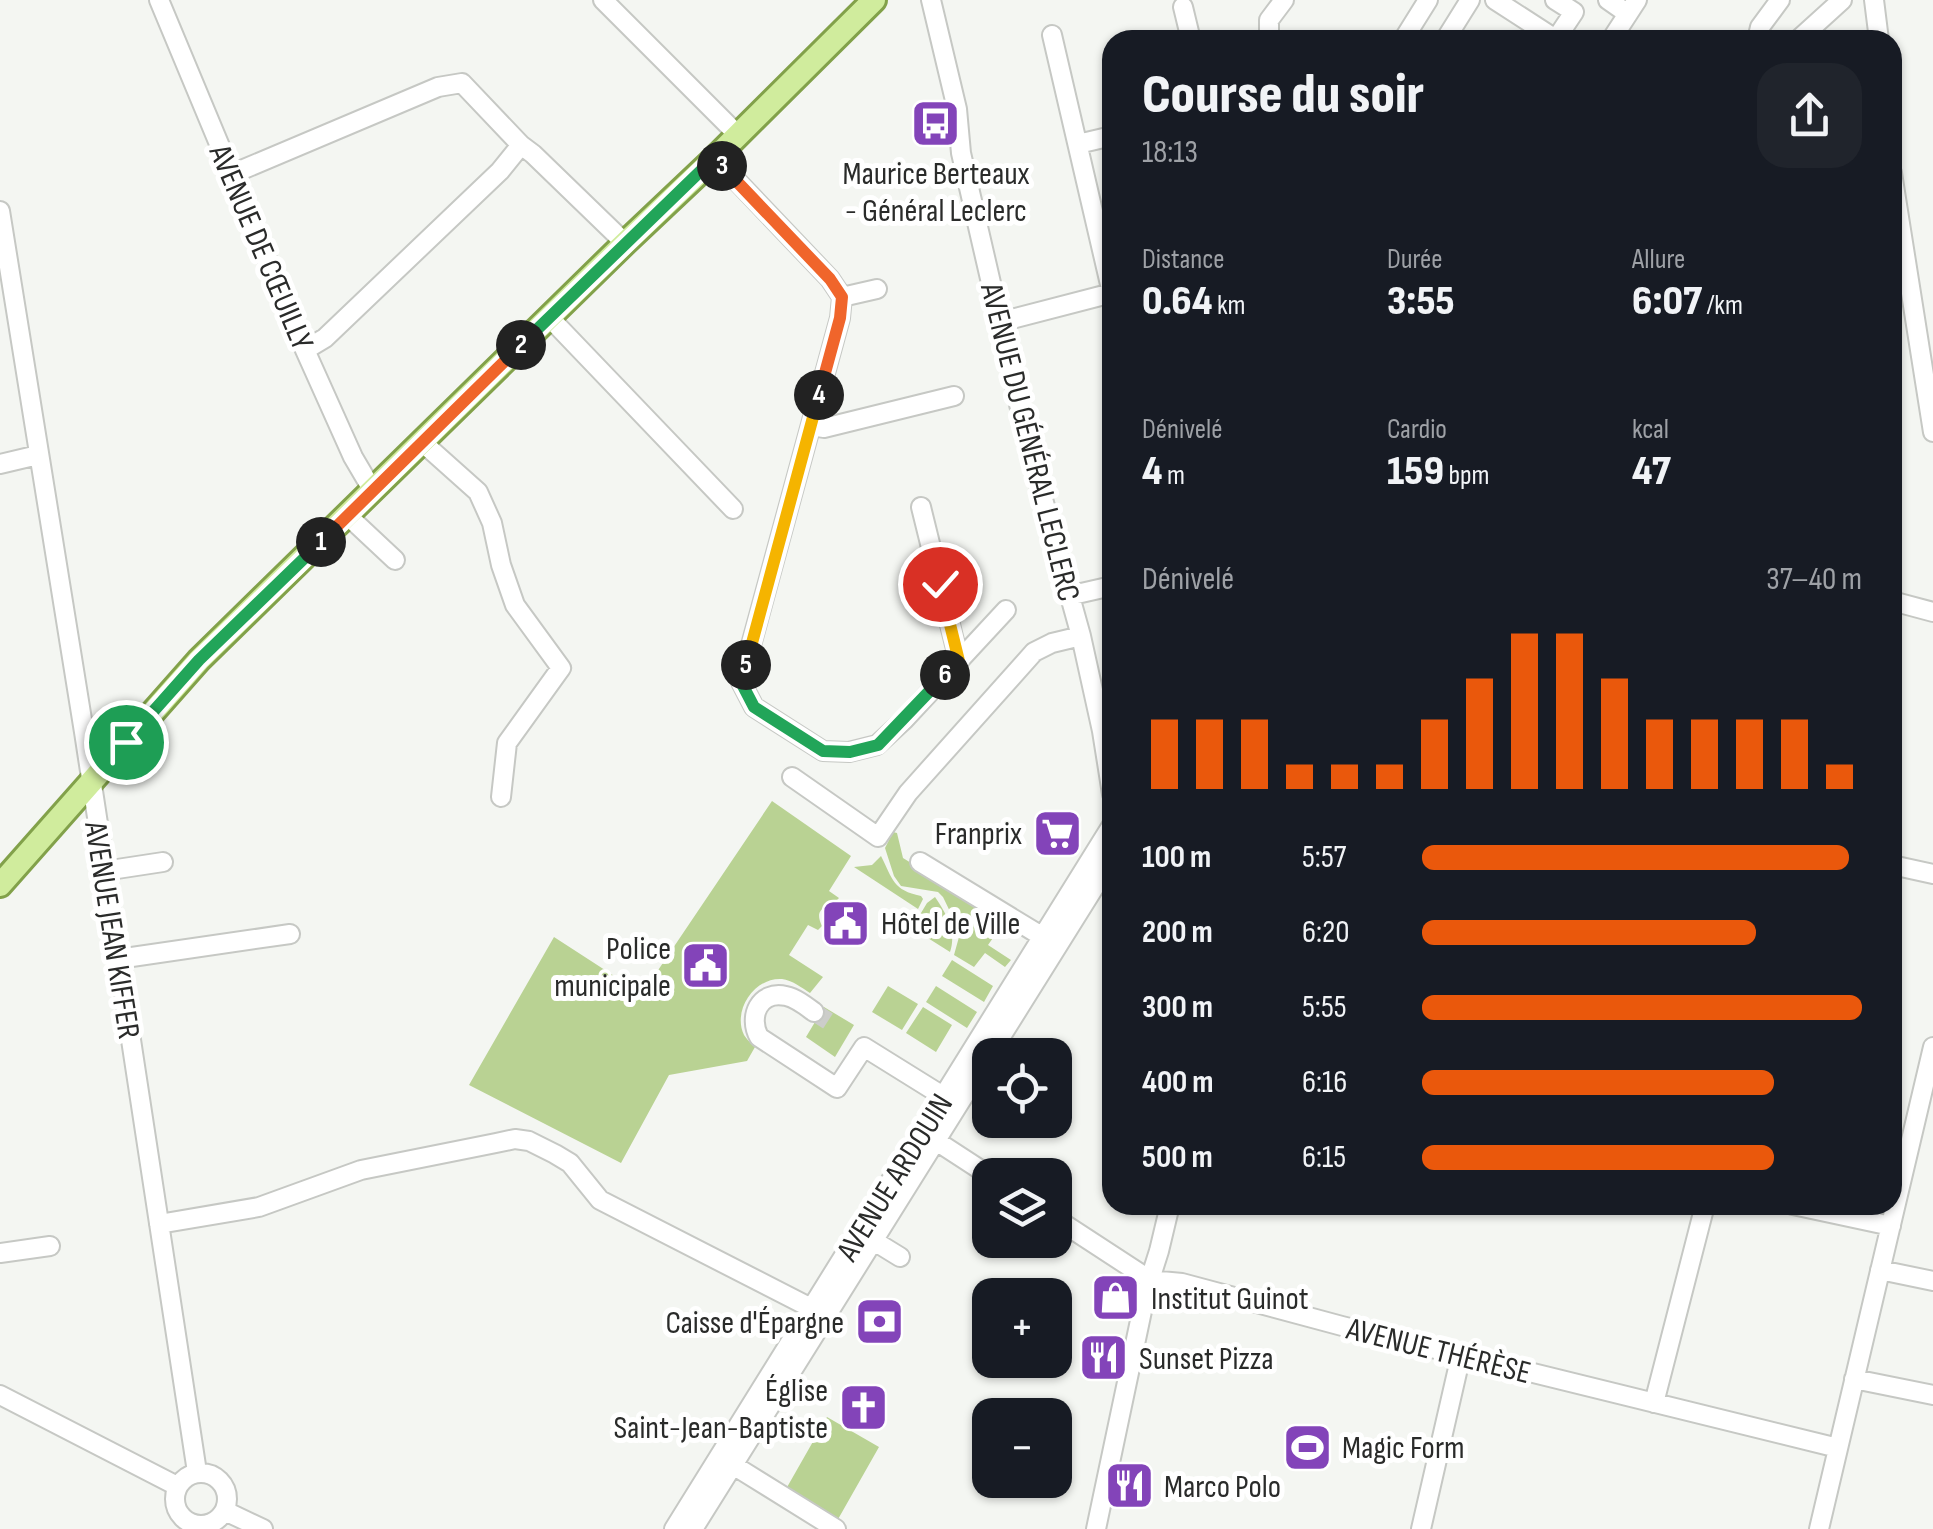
<!DOCTYPE html>
<html lang="fr">
<meta charset="utf-8">
<style>
body{margin:0;font-family:"Sofia Sans Condensed",sans-serif;background:#20242c;color:#f1f3f6;height:100vh;display:flex;flex-direction:column;font-size:38px;white-space:nowrap}
*{box-sizing:border-box;margin:0}
p{font-size:32px;color:#9ea1a6}
.icon{flex:none;width:55px;height:55px;fill:none;stroke:currentColor;stroke-width:2;stroke-linecap:round;stroke-linejoin:round}
.map{position:relative;flex:1;overflow:hidden}
.side{position:absolute;left:1102px;top:30px;width:800px;height:1185px;display:flex;flex-direction:column;background:#171b24;border-radius:30px;box-shadow:0 2px 8px #0004}
.side>*{flex:none}
.fabs{position:absolute;left:972px;top:1038px;display:grid;gap:20px}
.fabs a{display:grid;place-items:center;width:100px;height:100px;border-radius:20px;background:#171b24;box-shadow:0 2px 8px #0004;font-size:50px}
.pin{position:absolute;display:grid;place-items:center;width:85px;height:85px;color:#fff;margin:-42px;border:5px solid #fff;border-radius:50%;box-shadow:0 2px 10px #0007}
.km{position:absolute;width:50px;height:50px;margin:-25px;border-radius:50%;background:#222;color:#fff;font-size:28px;line-height:50px;text-align:center}
.round{display:grid;place-items:center;flex:none;width:105px;height:105px;border-radius:30px;background:#20242c}
.head{display:flex;align-items:center;justify-content:space-between;height:170px;padding:0 40px}
h1{font-size:55px;font-weight:800;line-height:75px}
.figures{display:grid;grid-template-columns:repeat(3,1fr);gap:15px;height:170px;padding:10px 40px}
.figures div{display:grid;align-content:center}
.figures b{font-size:42px;font-weight:800}
.figures small{font-size:28px;font-weight:400}
.figures p{font-size:28px}
.chart{height:280px;padding:20px 40px}
.chart p{display:flex;justify-content:space-between}
.chart svg{width:100%;height:180px;margin-top:10px;stroke:#ea580c;stroke-width:6}
ul{padding:0 40px;list-style:none;font-size:32px}
li{display:grid;grid-template-columns:160px 120px 1fr;align-items:center;height:75px}
li i{height:25px;border-radius:12px;background:#ea580c}
.map>svg:first-child{display:block}
.green{fill:#b9d293}
.lines{fill:none;stroke-linecap:round;stroke-linejoin:round}
.minor-tunnel{stroke:#cccdca;stroke-width:18;stroke-dasharray:18 9;stroke-linecap:butt}
.minor-casing{stroke:#c6c8c4;stroke-width:22}
.major-casing{stroke:#82a14a;stroke-width:28}
.minor{stroke:#fff;stroke-width:18}
.major{stroke:#d0ec9d;stroke-width:22}
.split-1-casing{stroke:#fff;stroke-width:20}
.split-2-casing{stroke:#fff;stroke-width:20}
.split-3-casing{stroke:#fff;stroke-width:20}
.split-4-casing{stroke:#fff;stroke-width:20}
.split-5-casing{stroke:#fff;stroke-width:20}
.split-6-casing{stroke:#fff;stroke-width:20}
.split-7-casing{stroke:#fff;stroke-width:20}
.split-1{stroke:#22a559;stroke-width:12}
.split-2{stroke:#f0652b;stroke-width:12}
.split-3{stroke:#22a559;stroke-width:12}
.split-4{stroke:#f0652b;stroke-width:12}
.split-5{stroke:#f5b400;stroke-width:12}
.split-6{stroke:#22a559;stroke-width:12}
.split-7{stroke:#f5b400;stroke-width:12}
.labels{text-anchor:middle;stroke-width:10;stroke-linejoin:round;paint-order:stroke}
.poi-label{font-size:32px;fill:#2a2b2a;stroke:#fff;text-anchor:start}
.street-label{font-size:32px;fill:#2a2b2a;stroke:#fff}
</style>
<div class="map">
<svg width="1933" height="1529" viewBox="0 0 1933 1529">
<rect width="100%" height="100%" fill="#f4f6f2"/>
<path class="green" d="M772 801 851 856 829 891 839 898C830 908 812 906 822 926L818 930 808 925 789 955 823 977 810 993C802 988 792 980 782 979 755 977 732 1010 744 1035 745 1037 753 1046 755 1047L747 1061 669 1075 621 1163 469 1085 554 937 642 994Z
M893 832 897 833 903 858 979 905 976 911 995 935 988 945 1011 960 1005 967 985 953 974 967 954 955 959 937 956 924 943 897 938 892 901 886 894 876 885 848Z
M881 856C893 880 893 890 921 896L923 899 918 909 854 867 872 865Z
M935 897C946 913 957 932 950 952L912 928 927 903Z
M952 960 993 986 984 1002 942 976Z
M888 986 918 1004 902 1030 872 1012Z
M936 986 977 1012 967 1028 926 1002Z
M824 1007 854 1025 835 1057 806 1037Z
M923 1007 952 1025 936 1052 906 1033Z
M827 1417 879 1447 837 1521 786 1489Z"/>
<g class="lines">
<path class="minor-tunnel" d="M814 1012 828 1021"/>
<defs>
<path id="minor" d="M159 0 305 350 353 457 373 491
M603 0 737 134
M931 0 957 109 961 153 1030 452 1081 636 1102 731 1112 794
M1495 0 1557 40
M1555 0 1574 12 1556 39
M1608 0 1628 14
M1874 0 1879 40
M1183 7 1191 40
M1269 40V20L1284 0
M1403 40 1428 0
M1445 40 1470 0
M1611 40 1637 0
M1757 40 1760 27 1780 0
M1798 40 1842 0
M1078 144 1112 136
M715 158 830 279 842 297 840 318 741 682 754 707 823 751 849 752 877 745 904 720 1006 610
M1892 173 1933 432
M232 174 438 87 462 83 521 145 533 154 625 243
M0 211 84 732 197 1472
M842 297 877 289
M549 317 733 509
M1000 322 1112 293 1052 35
M305 350 325 338 500 171 521 145
M811 426 824 428 954 396
M422 442 478 492 492 523 501 565 515 605 561 668 507 743 501 797
M0 464 38 455
M921 507 959 661
M348 516 395 560
M1068 596 1112 586
M1892 601 1933 612
M792 777 878 837 908 793 1034 652 1052 643 1081 636
M920 862 1043 937
M1892 865 1933 874
M104 871 163 862
M118 959 290 934
M814 1012C806 1006 796 998 786 996 759 990 748 1017 759 1037L837 1088 864 1047 954 1103
M927 1135 990 1176
M1793 1205 1891 1226
M1055 1218 1150 1280 1182 1283 1342 1326 1838 1448
M159 1224 259 1207 361 1170 496 1143 515 1139 529 1141 555 1154 570 1163 600 1200 813 1309
M874 1241 900 1257
M0 1253 50 1246
M1880 1270 1933 1281
M1854 1379 1933 1395
M0 1395 177 1486
M1654 1403 1705 1205
M733 1465 836 1529
M175 1499a26 26 0 1 1 52 0a26 26 0 1 1-52 0Z
M225 1511 263 1529
M674 1529 1112 825
M693 1529 1112 859
M1096 1529 1146 1292 1159 1251 1170 1205
M1421 1529 1461 1355
M1819 1529 1933 1047"/>
<path id="major" d="M0 885 199 660 625 243 715 158 874 0"/>
</defs>
<use href="#minor" class="minor-casing"/>
<use href="#major" class="major-casing"/>
<use href="#minor" class="minor"/>
<use href="#major" class="major"/>
</g>
<g class="lines">
<defs>
<path id="split-1" d="M126 742 199 660 321 542"/>
<path id="split-2" d="M321 542 521 345"/>
<path id="split-3" d="M521 345 714 158 722 166"/>
<path id="split-4" d="M722 166 830 279 842 297 840 318 819 395"/>
<path id="split-5" d="M746 665 819 395"/>
<path id="split-6" d="M746 665 741 682 754 707 823 751 850 752 878 745 945 675"/>
<path id="split-7" d="M940 584 959 661 945 675"/>
</defs>
<use href="#split-1" class="split-1-casing"/>
<use href="#split-2" class="split-2-casing"/>
<use href="#split-3" class="split-3-casing"/>
<use href="#split-4" class="split-4-casing"/>
<use href="#split-5" class="split-5-casing"/>
<use href="#split-6" class="split-6-casing"/>
<use href="#split-7" class="split-7-casing"/>
<use href="#split-1" class="split-1"/>
<use href="#split-2" class="split-2"/>
<use href="#split-3" class="split-3"/>
<use href="#split-4" class="split-4"/>
<use href="#split-5" class="split-5"/>
<use href="#split-6" class="split-6"/>
<use href="#split-7" class="split-7"/>
</g>
<defs>
<symbol id="bus-square" viewBox="-11 -11 22 22"><rect x="-9" y="-9" width="18" height="18" rx="4" fill="#8344b9" stroke="#fff"/><path d="M-5-6H5V4H4V6H2V4H-2V6H-4V4H-5ZM-3.5-4V0h7V-4ZM-3.5 1.2v1.5H-2V1.2ZM2 1.2v1.5H3.5V1.2Z" fill="#fff"/></symbol>
<symbol id="supermarket-square" viewBox="-11 -11 22 22"><rect x="-9" y="-9" width="18" height="18" rx="4" fill="#8344b9" stroke="#fff"/><path d="M-6-5.5h2.5l.6 2H6L4.5 2H-2.5L-4.4-4H-6ZM-1.5 3.2a1.3 1.3 0 1 0 .1 0ZM3 3.2a1.3 1.3 0 1 0 .1 0Z" fill="#fff"/></symbol>
<symbol id="civic-square" viewBox="-11 -11 22 22"><rect x="-9" y="-9" width="18" height="18" rx="4" fill="#8344b9" stroke="#fff"/><path d="M-.6-6.5H3V-4.5H.6V-3L4-1V1h2V6H-6V1h2V-1L-.6-3ZM-1.2 2.5V6h2.4V2.5Z" fill="#fff"/></symbol>
<symbol id="shop-square" viewBox="-11 -11 22 22"><rect x="-9" y="-9" width="18" height="18" rx="4" fill="#8344b9" stroke="#fff"/><path d="M-5-2.5h2.3a2.7 3.5 0 0 1 5.4 0H5L5.5 6h-11ZM-1.5-2.5h3a1.5 2.3 0 0 0-3 0Z" fill="#fff"/></symbol>
<symbol id="bank-square" viewBox="-11 -11 22 22"><rect x="-9" y="-9" width="18" height="18" rx="4" fill="#8344b9" stroke="#fff"/><path d="M-6-4H6V4H-6ZM0-2.3a2.3 2.3 0 1 0 0 4.6a2.3 2.3 0 1 0 0-4.6Z" fill="#fff"/></symbol>
<symbol id="restaurant-square" viewBox="-11 -11 22 22"><rect x="-9" y="-9" width="18" height="18" rx="4" fill="#8344b9" stroke="#fff"/><path d="M-5-6h1v4h1v-4h1v4h1v-4h1v5L-1.5 .5V6h-2V.5L-5-1ZM5-6V6H3V1.5H1.5Q1.5-4 5-6Z" fill="#fff"/></symbol>
<symbol id="church-square" viewBox="-11 -11 22 22"><rect x="-9" y="-9" width="18" height="18" rx="4" fill="#8344b9" stroke="#fff"/><path d="M-1.2-6h2.4v3.5h3.3v2.4h-3.3V6h-2.4V-.1h-3.3v-2.4h3.3Z" fill="#fff"/></symbol>
<symbol id="stadium-square" viewBox="-11 -11 22 22"><rect x="-9" y="-9" width="18" height="18" rx="4" fill="#8344b9" stroke="#fff"/><path d="M0-5a6.5 5 0 1 0 0 10a6.5 5 0 1 0 0-10ZM-3.5-1.8h7v3.6h-7Z" fill="#fff"/></symbol>
</defs>
<g fill-rule="evenodd">
<use href="#bus-square" x="908" y="96" width="55" height="55"/>
<use href="#supermarket-square" x="1030" y="806" width="55" height="55"/>
<use href="#civic-square" x="818" y="896" width="55" height="55"/>
<use href="#civic-square" x="678" y="938" width="55" height="55"/>
<use href="#shop-square" x="1088" y="1270" width="55" height="55"/>
<use href="#bank-square" x="852" y="1294" width="55" height="55"/>
<use href="#restaurant-square" x="1076" y="1330" width="55" height="55"/>
<use href="#church-square" x="836" y="1380" width="55" height="55"/>
<use href="#stadium-square" x="1280" y="1420" width="55" height="55"/>
<use href="#restaurant-square" x="1102" y="1458" width="55" height="55"/>
</g>
<g class="labels">
<g class="poi-label">
<text x="936" y="184" text-anchor="middle">Maurice Berteaux<tspan x="936" dy="37">- Général Leclerc</tspan></text>
<text x="1022" y="844" text-anchor="end">Franprix</text>
<text x="881" y="934">Hôtel de Ville</text>
<text x="671" y="959" text-anchor="end">Police<tspan x="671" dy="37">municipale</tspan></text>
<text x="1151" y="1309">Institut Guinot</text>
<text x="844" y="1333" text-anchor="end">Caisse d'Épargne</text>
<text x="1139" y="1369">Sunset Pizza</text>
<text x="828" y="1401" text-anchor="end">Église<tspan x="828" dy="37">Saint-Jean-Baptiste</tspan></text>
<text x="1342" y="1458">Magic Form</text>
<text x="1164" y="1497">Marco Polo</text>
</g>
<g class="street-label">
<text transform="translate(262 247) rotate(67)" y="11">AVENUE DE CŒUILLY</text>
<text transform="translate(1031 442) rotate(76)" y="11">AVENUE DU GÉNÉRAL LECLERC</text>
<text transform="translate(113 930) rotate(81)" y="11">AVENUE JEAN KIFFER</text>
<text transform="translate(894 1177) rotate(-58)" y="11">AVENUE ARDOUIN</text>
<text transform="translate(1439 1350) rotate(14)" y="11">AVENUE THÉRÈSE</text>
</g>
</g>
</svg>
<div class="fabs">
<a><svg class="icon" aria-label="locate" viewBox="0 0 24 24"><circle cx="12" cy="12" r="6"/><path d="M12 2v4M12 18v4M2 12h4M18 12h4"/></svg></a>
<a><svg class="icon" aria-label="layers" viewBox="0 0 24 24"><path d="M12 4l9 5-9 5-9-5zM3 14l9 5 9-5"/></svg></a>
<a>+</a>
<a>−</a>
</div>
<div class="pin" style="left:126px;top:742px;background:#1e9e55"><svg class="icon" aria-label="arrive" viewBox="0 0 24 24"><path d="M6 21V4h12l-3 4 3 4H6"/></svg></div>
<div class="pin" style="left:940px;top:584px;background:#d93025"><svg class="icon" aria-label="check" viewBox="0 0 24 24"><path d="M5 12l5 5 9-10"/></svg></div>
<b class="km" style="left:321px;top:542px">1</b>
<b class="km" style="left:521px;top:345px">2</b>
<b class="km" style="left:722px;top:166px">3</b>
<b class="km" style="left:819px;top:395px">4</b>
<b class="km" style="left:746px;top:665px">5</b>
<b class="km" style="left:945px;top:675px">6</b>
<section class="side">
<div class="head"><div><h1>Course du soir</h1><p>18:13</p></div><a class="round"><svg class="icon" aria-label="share" viewBox="0 0 24 24"><path d="M12 15V3M7 8l5-5 5 5M5 13v7h14v-7"/></svg></a></div>
<div class="figures">
<div><p>Distance</p><b>0.64<small> km</small></b></div>
<div><p>Durée</p><b>3:55</b></div>
<div><p>Allure</p><b>6:07<small> /km</small></b></div>
</div>
<div class="figures">
<div><p>Dénivelé</p><b>4<small> m</small></b></div>
<div><p>Cardio</p><b>159<small> bpm</small></b></div>
<div><p>kcal</p><b>47</b></div>
</div>
<div class="chart"><p><span>Dénivelé</span>37–40 m</p>
<svg viewBox="0 0 160 44" preserveAspectRatio="none"><path d="M5 44V27M15 44V27M25 44V27M35 44V38M45 44V38M55 44V38M65 44V27M75 44V17M85 44V6M95 44V6M105 44V17M115 44V27M125 44V27M135 44V27M145 44V27M155 44V38"/></svg>
</div>
<ul>
<li><b>100 m</b>5:57<i style="width:97%"></i></li>
<li><b>200 m</b>6:20<i style="width:76%"></i></li>
<li><b>300 m</b>5:55<i style="width:100%"></i></li>
<li><b>400 m</b>6:16<i style="width:80%"></i></li>
<li><b>500 m</b>6:15<i style="width:80%"></i></li>
</ul>
</section>
</div>
